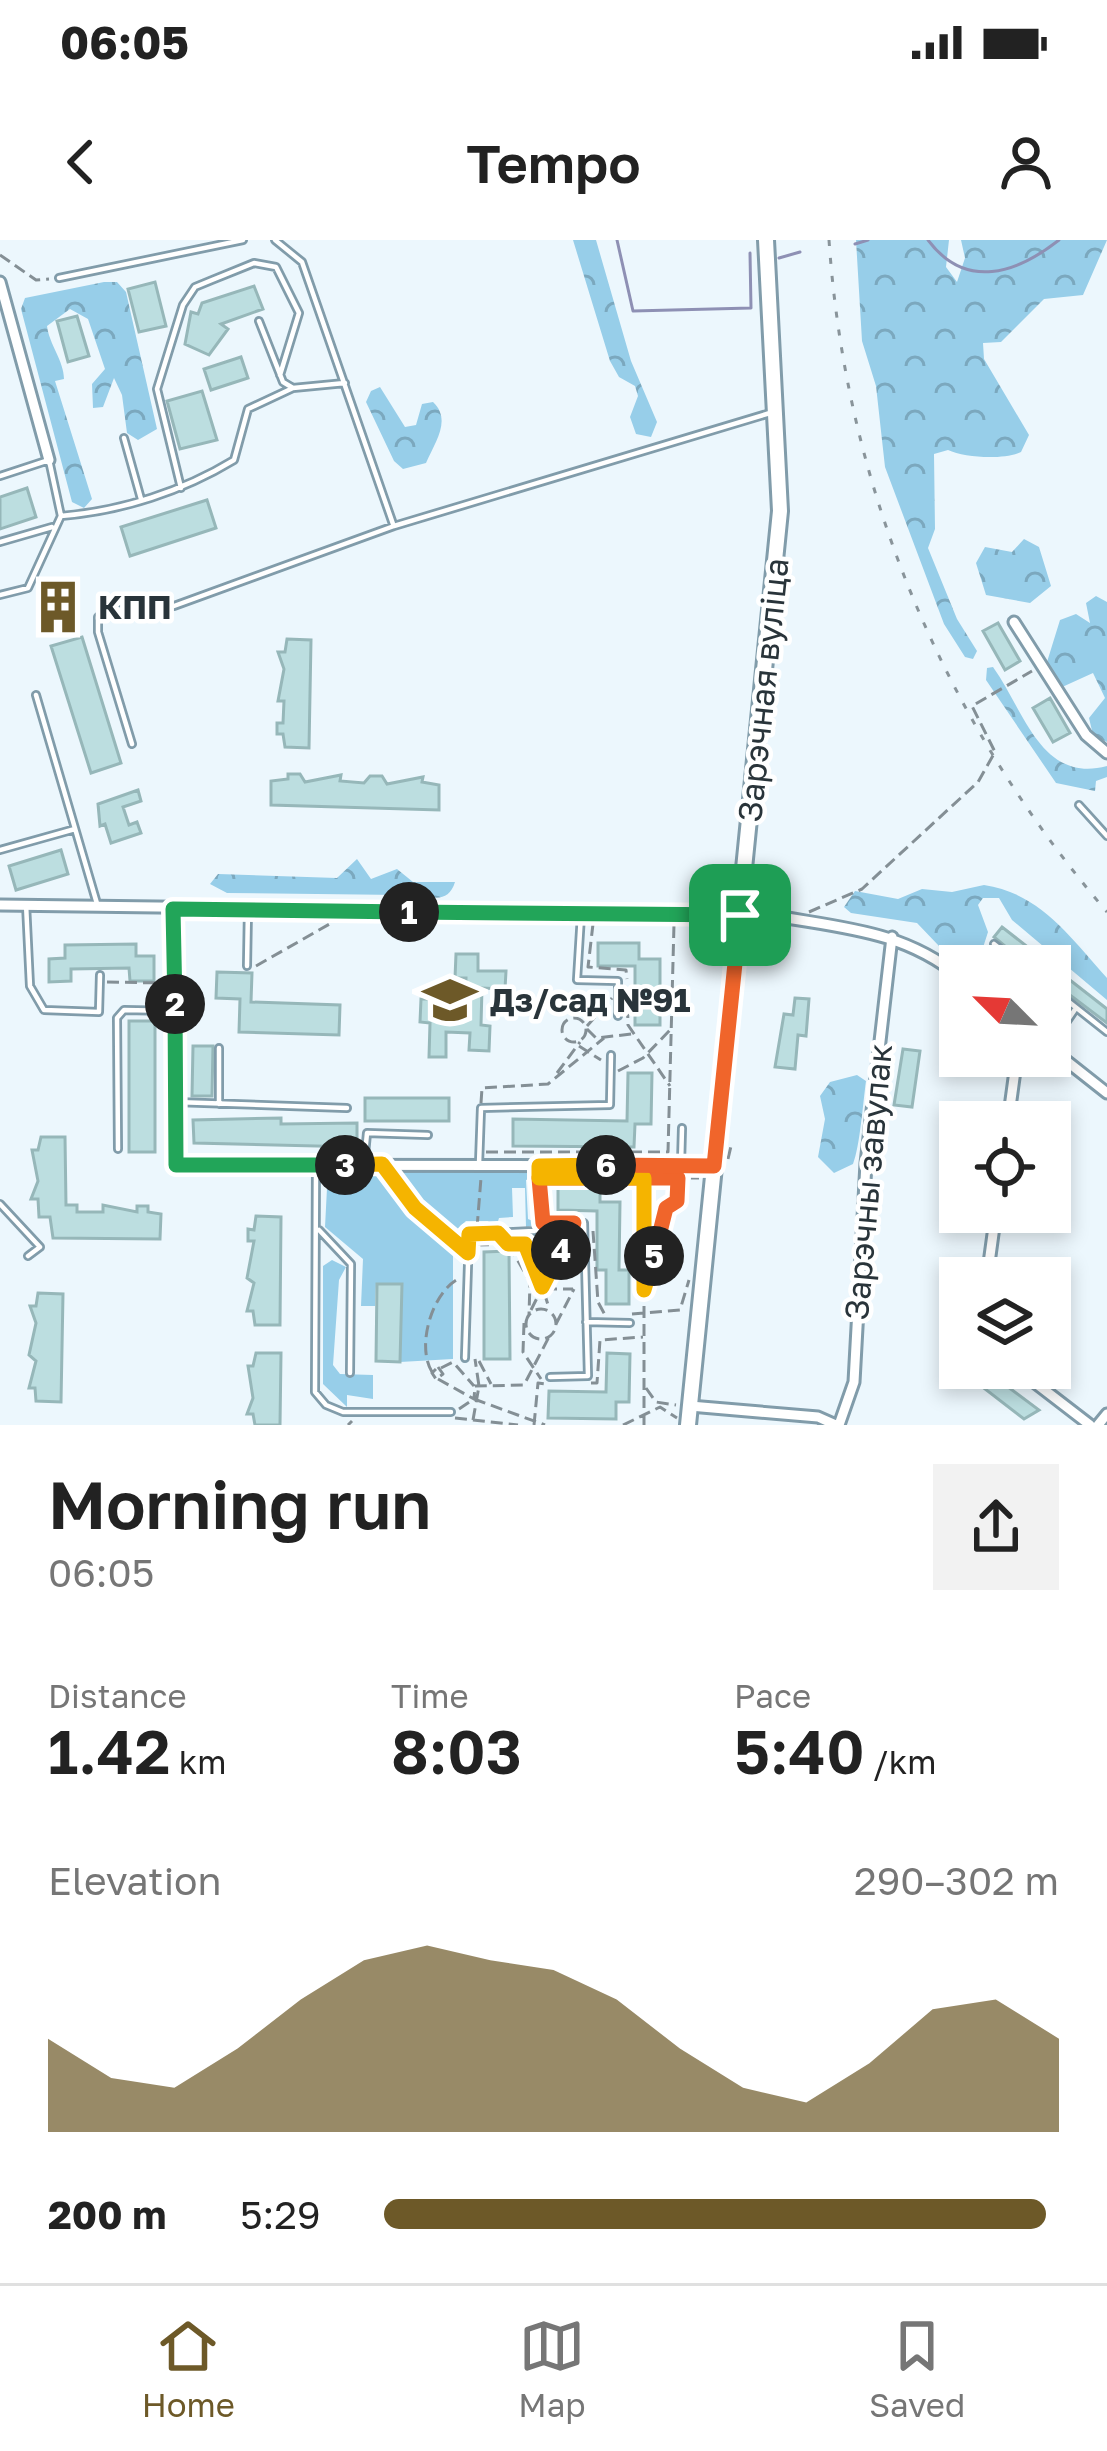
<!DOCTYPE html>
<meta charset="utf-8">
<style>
body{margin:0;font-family:"Golos Text",sans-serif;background:#f2f2f2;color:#222;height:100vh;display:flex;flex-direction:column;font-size:45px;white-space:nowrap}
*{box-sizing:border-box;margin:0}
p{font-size:39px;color:#767676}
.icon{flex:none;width:66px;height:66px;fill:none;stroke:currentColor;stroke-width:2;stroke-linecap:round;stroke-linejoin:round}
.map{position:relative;height:1185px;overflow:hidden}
.details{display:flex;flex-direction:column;background:#fff;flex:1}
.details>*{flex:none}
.needle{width:78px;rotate:294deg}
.buttons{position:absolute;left:939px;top:705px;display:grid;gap:24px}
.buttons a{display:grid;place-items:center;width:132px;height:132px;border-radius:0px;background:#fff;box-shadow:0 6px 18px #0003;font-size:60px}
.pin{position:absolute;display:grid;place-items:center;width:102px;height:102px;color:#fff;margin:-51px;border-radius:24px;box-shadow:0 6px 18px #0006}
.km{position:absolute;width:60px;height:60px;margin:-30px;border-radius:50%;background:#222;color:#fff;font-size:33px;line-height:60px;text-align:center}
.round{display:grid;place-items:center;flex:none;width:126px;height:126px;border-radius:0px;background:#f2f2f2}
.headline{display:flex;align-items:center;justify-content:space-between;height:204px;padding:0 48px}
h1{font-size:66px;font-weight:600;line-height:90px}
.metrics{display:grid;grid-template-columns:repeat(3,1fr);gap:18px;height:204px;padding:12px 48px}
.metrics div{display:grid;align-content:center}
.metrics b{font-size:60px;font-weight:600}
.metrics small{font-size:33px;font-weight:400}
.metrics p{font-size:33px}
.chart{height:336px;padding:24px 48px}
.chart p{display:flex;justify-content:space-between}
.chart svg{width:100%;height:216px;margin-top:12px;fill:#6d5928;opacity:.7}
ul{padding:0 48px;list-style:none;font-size:39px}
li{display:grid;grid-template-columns:192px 144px 1fr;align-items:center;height:90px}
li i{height:30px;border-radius:15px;background:#6d5928}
.status{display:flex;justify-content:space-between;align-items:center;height:84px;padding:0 60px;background:#fff;direction:ltr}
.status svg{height:33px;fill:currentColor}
header{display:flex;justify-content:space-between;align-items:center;height:156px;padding:0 48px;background:#fff;font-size:54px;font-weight:600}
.tab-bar{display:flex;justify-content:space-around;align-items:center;height:168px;border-top:3px solid #e0e0e0;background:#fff;font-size:33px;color:#767676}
.tab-bar a{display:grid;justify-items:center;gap:6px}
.tab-bar .selected{color:#6d5928}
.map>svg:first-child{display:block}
.green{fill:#97cee9}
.forest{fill:url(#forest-crowns)}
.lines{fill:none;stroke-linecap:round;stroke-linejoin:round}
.stream{stroke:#8e90b4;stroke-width:3}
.building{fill:#bcdee0;stroke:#96b7b9;stroke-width:3}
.lane-casing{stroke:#819caa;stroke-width:10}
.street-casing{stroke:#819caa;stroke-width:15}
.secondary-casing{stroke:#819caa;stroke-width:20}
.path{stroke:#848f95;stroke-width:3;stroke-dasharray:12 6;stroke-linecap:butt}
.lane{stroke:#fff;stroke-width:4.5}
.street{stroke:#fff;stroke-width:9}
.secondary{stroke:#fff;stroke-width:14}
.rail{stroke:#89949a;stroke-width:3;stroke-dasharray:6 12;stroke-linecap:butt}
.split-1-casing{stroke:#fff;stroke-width:24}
.split-2-casing{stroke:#fff;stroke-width:24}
.split-3-casing{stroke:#fff;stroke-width:24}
.split-4-casing{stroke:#fff;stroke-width:24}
.split-5-casing{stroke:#fff;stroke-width:24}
.split-6-casing{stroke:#fff;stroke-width:24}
.split-7-casing{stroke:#fff;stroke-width:24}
.split-1{stroke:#22a559;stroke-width:15}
.split-2{stroke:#22a559;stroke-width:15}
.split-3{stroke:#22a559;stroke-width:15}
.split-4{stroke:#f5b400;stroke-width:15}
.split-5{stroke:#f0652b;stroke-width:15}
.split-6{stroke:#f5b400;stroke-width:15}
.split-7{stroke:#f0652b;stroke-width:15}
.labels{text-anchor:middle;stroke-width:9;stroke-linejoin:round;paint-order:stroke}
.poi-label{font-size:33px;font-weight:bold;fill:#29343a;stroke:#fff;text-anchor:start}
.street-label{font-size:33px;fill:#29343a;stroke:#fff}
</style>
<div class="status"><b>06:05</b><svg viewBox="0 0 49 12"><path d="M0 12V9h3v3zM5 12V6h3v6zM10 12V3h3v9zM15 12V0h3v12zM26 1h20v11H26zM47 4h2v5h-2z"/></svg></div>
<header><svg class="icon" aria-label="back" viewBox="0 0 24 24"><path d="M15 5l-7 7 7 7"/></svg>Tempo<svg class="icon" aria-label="person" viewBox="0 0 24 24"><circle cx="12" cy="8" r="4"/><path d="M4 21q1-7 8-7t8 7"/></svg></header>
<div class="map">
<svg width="1107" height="1185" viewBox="0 0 1107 1185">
<defs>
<pattern id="forest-crowns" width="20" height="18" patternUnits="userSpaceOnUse" patternTransform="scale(3)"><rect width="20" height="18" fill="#97cee9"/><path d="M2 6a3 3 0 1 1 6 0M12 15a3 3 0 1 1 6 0" fill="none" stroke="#7ba8be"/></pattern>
</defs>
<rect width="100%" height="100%" fill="#ecf7fd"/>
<path class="green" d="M463 929 534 930 535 937 526 940 528 979 540 984 526 987 525 948H512L513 977 499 978 495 991 488 981H466L453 993V1119L400 1122 402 1044 376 1043 375 1066H361L363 1019 325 987 327 948 339 933Z
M332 1020 346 1027 339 1040 333 1125 340 1134 373 1135V1159L347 1155V1167L323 1144V1026Z"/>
<path class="forest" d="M573 0H596L631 121 657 182 651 197 636 194 630 177 638 156 635 146 619 137 610 121Z
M856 0H949L946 27 957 42 965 18 961 0H1107L1083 55 1044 59 1001 102 983 103 984 119 1029 195 1021 212C1004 220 965 218 948 210L934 214 935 289 928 308 957 379 977 411 973 419 965 417 944 384 885 227 876 146 862 101Z
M104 42H117L126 52 157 189 138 200 127 193 122 155 114 138 103 167 93 168 92 144 105 129 88 79 70 69 47 86C49 104 64 121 64 139L55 141 92 259 84 268 72 262 21 69 25 58Z
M380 147 405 187 416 185 422 164 433 162C452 180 435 202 426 223L403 229 394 221 366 162 371 151Z
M1024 299 1039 307 1051 346 1030 363 986 355 976 323 985 307 1012 312Z
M1096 356 1107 362V502L1093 495 1089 478 1105 458 1093 433 1060 448 1047 422 1060 380 1076 374 1090 383 1086 363Z
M993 427C1024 470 1041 544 1107 526V537L1096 541 1095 551 1056 543 986 440 987 428Z
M357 619 371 639 397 629 413 642H455C448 666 425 658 410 647L401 655 227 653 210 644 218 634 337 638Z
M984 645C1040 653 1071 698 1107 738V760L1012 680 999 658H983L978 665 988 692 980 717 988 726 960 728 917 683 851 673 844 667 855 651 898 659 922 649 952 652Z
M857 835 866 841C863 863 860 906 853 924L834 933 818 917 825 879 820 856 830 842Z"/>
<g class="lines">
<path class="stream" d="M617 0 633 71 751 68 750 13
M928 0C966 51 1017 33 1059 0
M855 4 868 0
M779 18 800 12"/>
</g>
<path class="building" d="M155 42 166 86 139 92 128 49Z
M254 46 263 69 221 84 228 89 209 115 185 104 191 72 198 74 202 63Z
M77 76 89 116 68 122 57 81Z
M241 117 248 138 211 150 204 129Z
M202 151 217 200 180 209 167 161Z
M27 248 36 277 0 289V257Z
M207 260 216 288 130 316 121 287Z
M998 383 1020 421 1005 430 983 391Z
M82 397 121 523 91 533 51 406Z
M287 399 311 400 309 508 285 507 283 494H277V483H283L284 461H278L284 429 278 412H285Z
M1050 458 1070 493 1053 502 1033 468Z
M288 534H300L305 542 341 535 340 541 364 543 370 536H382L387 544 423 537 422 542 439 545V570L271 565V541L288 539Z
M138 550 141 561 123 567 129 585 137 582 141 593 111 603 105 584 100 586 98 564Z
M61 610 68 634 16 650 9 626Z
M1002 687 1107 769V783L1050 740V726H1029L994 697Z
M598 703H639V719H660V785H635V726H598Z
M136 704V716H154V741H130L129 728 71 729V741L49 742V719L65 718V705Z
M456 714H478V731H506L505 749 482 748 481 785 490 786 489 811 469 810 470 793 446 792V817H429L430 783 420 782 421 759H442L441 776H465L466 738H455Z
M217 732 252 733 251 762 340 765 339 795 239 792 240 759 216 758Z
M795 758 809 759 806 796 798 795 795 829 775 827 784 774 793 775Z
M129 781H155V912H129Z
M193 806H213L212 856H192Z
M903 809 920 811 912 867 894 865Z
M628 833H652L651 884H635L634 907 513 906V879L627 881Z
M365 858H449V881H365Z
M281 878V884L357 883V907L194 903 193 880Z
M41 897H65L66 965H77V972H103V965L137 972V966H148V972L161 974 160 999 53 998 50 977H39L38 959H31L38 941 32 910H38Z
M558 948H600V962H620L619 1030H629V1064H606V1030H597V971L558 970Z
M256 976 281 977 280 1085H255L253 1071H247L254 1043 247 1038 254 1001H248V989L254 990Z
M509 1011 510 1119H484V1012Z
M377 1044H402L400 1122 376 1121Z
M38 1053 63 1054 61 1162 36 1161 35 1148H29L36 1121 29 1115 36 1083 30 1066H36Z
M941 1078 958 1080 960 1092V1118L953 1117 951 1134 941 1133Z
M256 1113H281L280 1185H255L253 1174H247L253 1158 248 1126H253Z
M607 1113 630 1114 629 1162H616V1179L548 1178 549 1151 606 1152Z
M982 1134 989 1140 992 1135 1039 1170 1024 1179 976 1142Z"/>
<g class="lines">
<defs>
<path id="lane" d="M275 0 302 22 393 284
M59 38 243 0
M259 81 283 142 293 148 345 143
M124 198 141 259
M0 236 49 220 61 276 28 348 0 355
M181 248 157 149 183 65 195 47 212 40 254 23 276 27 299 73 280 135
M61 276C122 271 183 251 234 220L248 169 293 148
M0 302 52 287
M36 455 98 667
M132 504 98 392V377L116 362 174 366 394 286 770 173
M1079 565 1107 596
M0 610 75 589
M26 664 30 746 44 770 99 772 100 735
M173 669 176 921
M581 675 577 740 618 741V776
M994 704 1022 726
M247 726 248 669
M1050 747 1107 792
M1050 806 1076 768
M219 808V864
M175 862 347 868
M118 909 117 778 124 770 175 771
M479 924 481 868 610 865 611 815
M681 924 682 888
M364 925 367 893 428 895
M316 927 315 1152 326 1165 343 1172H451
M0 964 40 1007 28 1016
M543 983H584L588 1136 550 1137
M319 990 351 1024 350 1133
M586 1082 630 1083
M465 1118 469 994 534 991 543 983 539 925"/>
<path id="street" d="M0 42 49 220
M1014 382 1086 495 1107 513
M0 665 770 675C841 688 903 690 960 737
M1050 808 1107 853
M1008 882 1017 816
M176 925 714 926
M987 1038 996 972
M1016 1128 1090 1185
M690 1166 818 1177 836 1185
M839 1185 854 1142 866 923 892 697
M1098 1185 1107 1174"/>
<path id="secondary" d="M688 1185 780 271 766 0"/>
</defs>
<use href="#lane" class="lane-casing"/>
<use href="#street" class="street-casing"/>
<use href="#secondary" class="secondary-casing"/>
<path class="path" d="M0 15 36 40 49 39
M809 672 862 649 978 542 995 512 972 466 1032 431
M593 684 588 727 626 730 627 739
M256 726 340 678
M107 742 164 743
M627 748 628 785 670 846
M562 790a12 12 0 1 1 24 0a12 12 0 1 1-24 0Z
M587 786 612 758
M587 789 596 798 632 794
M579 806 601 820
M618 831 643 818 671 789
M557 833 580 802
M481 863 482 848 548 844 604 798
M486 912H668L674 684
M728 919 731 906
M391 935 415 967 458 1005
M547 938H699
M550 938V959
M644 940V1185
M477 988 481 938
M593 991 598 1062 605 1075
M477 1005 525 1004 542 1047
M509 1005 530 1042 529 1075
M647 1042 663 977 677 961 678 940
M544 1046 571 989
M542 1047 545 1050 543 1053 539 1050Z
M545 1049H573
M544 1052 549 1068
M526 1084a15 15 0 1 1 30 0a15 15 0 1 1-30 0Z
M531 1070 540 1052
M632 1074 680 1070 689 1040
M524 1083 523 1112 541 1139
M556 1084 574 1049
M479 1121 491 1144
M438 1127 443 1134 436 1139 432 1133Z
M441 1128 453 1122 474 1146
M432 1132C416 1106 432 1053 458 1039
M438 1139 474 1159 475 1146 524 1145 550 1095
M591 1143H597L600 1100 643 1097
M646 1148 656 1162 676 1165
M459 1169 474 1159 545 1185
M455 1178 518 1185
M473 1180 479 1146 475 1119
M348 1185 352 1181
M534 1185 538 1143 546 1144
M623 1185 660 1167 677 1178"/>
<use href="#lane" class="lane"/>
<use href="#street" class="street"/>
<use href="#secondary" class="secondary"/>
<path class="rail" d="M829 0C846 250 944 482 1107 672"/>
</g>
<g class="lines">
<defs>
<path id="split-1" d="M409 672 740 675"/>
<path id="split-2" d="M175 764 173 669 409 672"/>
<path id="split-3" d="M175 764 176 925H345"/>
<path id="split-4" d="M345 925 382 924 415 968 468 1013 469 994 498 993 508 1004H525L542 1047 561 1010"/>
<path id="split-5" d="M561 1010 574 983H543L539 938H678L677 961 666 968 654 1016"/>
<path id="split-6" d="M606 925 539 926V938H644V1050L654 1016"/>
<path id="split-7" d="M606 925 714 926 740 675"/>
</defs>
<use href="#split-1" class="split-1-casing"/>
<use href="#split-2" class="split-2-casing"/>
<use href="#split-3" class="split-3-casing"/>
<use href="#split-4" class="split-4-casing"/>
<use href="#split-5" class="split-5-casing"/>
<use href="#split-6" class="split-6-casing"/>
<use href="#split-7" class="split-7-casing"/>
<use href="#split-1" class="split-1"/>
<use href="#split-2" class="split-2"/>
<use href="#split-3" class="split-3"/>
<use href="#split-4" class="split-4"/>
<use href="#split-5" class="split-5"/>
<use href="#split-6" class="split-6"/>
<use href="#split-7" class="split-7"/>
</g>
<defs>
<symbol id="building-bare" viewBox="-9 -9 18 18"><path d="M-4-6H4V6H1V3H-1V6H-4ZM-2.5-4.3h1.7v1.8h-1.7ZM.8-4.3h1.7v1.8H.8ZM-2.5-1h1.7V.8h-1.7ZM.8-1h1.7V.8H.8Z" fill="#6d5928" stroke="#fff" stroke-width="2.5" paint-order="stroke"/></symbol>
<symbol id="school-bare" viewBox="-9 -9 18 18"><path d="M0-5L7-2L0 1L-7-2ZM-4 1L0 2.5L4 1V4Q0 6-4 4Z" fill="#6d5928" stroke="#fff" stroke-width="2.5" paint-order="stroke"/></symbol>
</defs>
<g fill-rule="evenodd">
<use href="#building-bare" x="20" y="329" width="76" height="76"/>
<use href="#school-bare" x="412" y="722" width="76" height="76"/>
</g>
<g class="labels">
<g class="poi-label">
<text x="98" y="379">КПП</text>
<text x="490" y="772">Дз/сад №91</text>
</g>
<g class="street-label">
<text transform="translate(763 450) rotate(-84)" y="12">Зарэчная вуліца</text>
<text transform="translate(868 942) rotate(-85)" y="12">Зарэчны завулак</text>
</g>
</g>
</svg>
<div class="buttons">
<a><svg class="needle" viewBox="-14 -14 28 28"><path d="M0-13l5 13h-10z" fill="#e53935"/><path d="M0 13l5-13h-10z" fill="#767676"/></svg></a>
<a><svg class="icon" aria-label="locate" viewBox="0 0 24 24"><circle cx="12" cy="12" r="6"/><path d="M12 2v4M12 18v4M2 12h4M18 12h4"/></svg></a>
<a><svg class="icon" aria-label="layers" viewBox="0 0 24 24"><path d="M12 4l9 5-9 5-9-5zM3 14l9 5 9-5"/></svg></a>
</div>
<div class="pin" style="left:740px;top:675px;background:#1e9e55"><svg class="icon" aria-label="arrive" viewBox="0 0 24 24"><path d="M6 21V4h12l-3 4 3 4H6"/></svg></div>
<b class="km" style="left:409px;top:672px">1</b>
<b class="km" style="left:175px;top:764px">2</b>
<b class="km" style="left:345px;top:925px">3</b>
<b class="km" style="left:561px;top:1010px">4</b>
<b class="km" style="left:654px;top:1016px">5</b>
<b class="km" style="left:606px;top:925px">6</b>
</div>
<section class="details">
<div class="headline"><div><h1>Morning run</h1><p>06:05</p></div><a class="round"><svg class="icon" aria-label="share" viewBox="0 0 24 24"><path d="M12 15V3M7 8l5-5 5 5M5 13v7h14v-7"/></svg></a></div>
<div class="metrics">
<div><p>Distance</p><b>1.42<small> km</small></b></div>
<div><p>Time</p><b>8:03</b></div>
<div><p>Pace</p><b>5:40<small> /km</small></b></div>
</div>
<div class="chart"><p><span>Elevation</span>290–302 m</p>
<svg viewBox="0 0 160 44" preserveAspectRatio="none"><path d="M0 44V25L10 33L20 35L30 27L40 17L50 9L60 6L70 9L80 11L90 17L100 27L110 35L120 38L130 30L140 19L150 17L160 25V44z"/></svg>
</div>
<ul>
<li><b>200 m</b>5:29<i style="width:98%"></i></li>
</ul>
</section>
<nav class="tab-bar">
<a class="selected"><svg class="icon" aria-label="home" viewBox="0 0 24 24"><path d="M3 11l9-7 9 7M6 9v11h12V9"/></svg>Home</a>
<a><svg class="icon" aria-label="map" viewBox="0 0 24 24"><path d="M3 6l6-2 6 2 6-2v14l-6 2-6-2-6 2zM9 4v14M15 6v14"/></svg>Map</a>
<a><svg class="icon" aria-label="saved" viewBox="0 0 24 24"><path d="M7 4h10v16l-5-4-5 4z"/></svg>Saved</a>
</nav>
